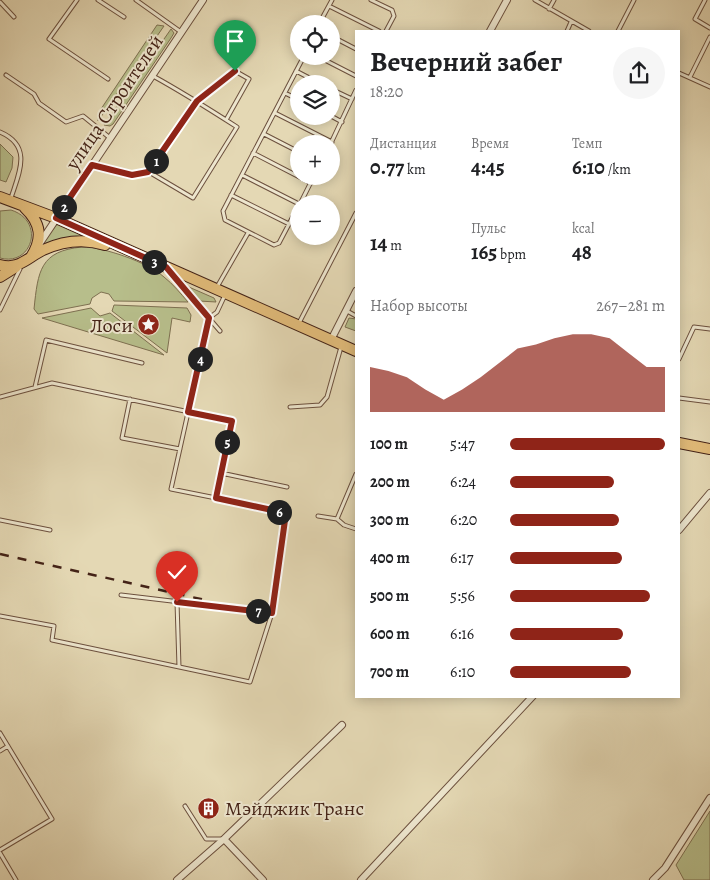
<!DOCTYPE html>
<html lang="ru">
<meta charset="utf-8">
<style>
body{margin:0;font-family:Alegreya,serif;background:#f6f6f6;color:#202124;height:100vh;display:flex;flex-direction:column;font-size:19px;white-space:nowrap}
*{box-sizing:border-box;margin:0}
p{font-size:16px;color:#757577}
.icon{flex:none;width:28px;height:28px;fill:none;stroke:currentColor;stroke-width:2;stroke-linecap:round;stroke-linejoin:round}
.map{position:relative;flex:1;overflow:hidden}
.details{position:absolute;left:355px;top:30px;width:325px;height:668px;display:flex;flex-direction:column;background:#fff;border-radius:0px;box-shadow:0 2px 12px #0003}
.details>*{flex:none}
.fabs{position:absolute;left:290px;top:15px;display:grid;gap:10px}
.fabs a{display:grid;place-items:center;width:50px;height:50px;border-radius:50%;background:#fff;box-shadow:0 2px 12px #0003;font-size:25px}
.pin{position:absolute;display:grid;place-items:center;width:42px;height:42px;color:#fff;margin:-51px -21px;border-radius:50% 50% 50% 0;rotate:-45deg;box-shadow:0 0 5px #0007}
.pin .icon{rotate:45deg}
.km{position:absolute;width:25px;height:25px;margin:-12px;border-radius:50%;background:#222;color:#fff;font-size:14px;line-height:25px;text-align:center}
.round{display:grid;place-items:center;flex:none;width:52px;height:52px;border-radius:26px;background:#f6f6f6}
.head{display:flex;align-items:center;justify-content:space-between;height:85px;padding:0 15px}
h1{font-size:28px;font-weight:600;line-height:38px}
.metrics{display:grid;grid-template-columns:repeat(3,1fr);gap:8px;height:85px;padding:5px 15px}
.metrics div{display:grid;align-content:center}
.metrics b{font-size:21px;font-weight:600}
.metrics small{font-size:14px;font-weight:400}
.metrics p{font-size:14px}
.chart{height:140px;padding:10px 15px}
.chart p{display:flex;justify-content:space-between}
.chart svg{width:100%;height:90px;margin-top:5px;fill:#8f2418;opacity:.7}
ul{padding:0 15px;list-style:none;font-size:16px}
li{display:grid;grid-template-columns:80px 60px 1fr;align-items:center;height:38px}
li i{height:12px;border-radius:6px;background:#8f2418}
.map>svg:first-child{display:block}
.green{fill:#b7be8b;stroke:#7e7051}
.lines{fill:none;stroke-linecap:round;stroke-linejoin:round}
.lane-casing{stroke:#6c503e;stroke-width:5}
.street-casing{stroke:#6c503e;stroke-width:8}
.primary-casing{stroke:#442317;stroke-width:12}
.lane{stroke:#ede6ce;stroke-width:3}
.street{stroke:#ede6ce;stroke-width:6}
.primary{stroke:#e2bc7a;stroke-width:10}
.rail{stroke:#442317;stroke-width:2.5;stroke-dasharray:9 9;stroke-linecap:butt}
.route-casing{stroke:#fff;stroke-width:10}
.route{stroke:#8f2418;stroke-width:6}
.labels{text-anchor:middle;stroke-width:4;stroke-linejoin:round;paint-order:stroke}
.street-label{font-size:20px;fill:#442317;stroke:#ede6ce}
.poi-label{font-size:20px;fill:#442317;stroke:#ede6ce;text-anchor:end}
</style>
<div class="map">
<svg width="710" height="880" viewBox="0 0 710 880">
<rect width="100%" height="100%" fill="#e4d8b4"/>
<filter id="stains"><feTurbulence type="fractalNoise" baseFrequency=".004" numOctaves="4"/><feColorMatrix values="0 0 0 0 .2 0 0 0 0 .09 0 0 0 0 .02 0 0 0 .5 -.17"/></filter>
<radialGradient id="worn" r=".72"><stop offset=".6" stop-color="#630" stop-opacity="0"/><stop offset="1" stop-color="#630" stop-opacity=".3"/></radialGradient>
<path class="green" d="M157 25 164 26 98 121 99 112Z
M171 29 174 33 171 38 113 124 110 126 104 125Z
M0 144 13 157 12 168 6 182 0 180Z
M11 210C46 221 32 267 0 258V211Z
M58 223 89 236 63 238 41 245Z
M82 247C104 247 147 262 164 277 173 284 181 294 188 302L114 301 109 294 101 292 92 298 90 304 38 314 34 309C38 271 40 251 82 247Z
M182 284 214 298 216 302 199 301Z
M114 305 187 308 191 315 190 322 172 318 167 353 112 311Z
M91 308 100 316 110 313 164 355 42 318Z
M349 318 356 319V331L345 327Z
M710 811V880H684L676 865Z"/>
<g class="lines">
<defs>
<path id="lane" d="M77 0 49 39 108 79
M98 0 124 17
M136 0 181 32
M371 0 392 10 394 16 386 31
M535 0 589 31
M705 0 695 19 710 28
M0 2 14 17
M329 6 379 31
M549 9 554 0
M319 24 332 0
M567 31 571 22
M618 31 634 0
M331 36 356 49
M317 56 356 76
M296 71 321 84
M679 73 710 87
M6 75 34 94 39 103 66 122 83 116 110 138
M153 76C182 92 209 109 237 127L193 198 149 172 197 101 235 71 249 79 226 120
M690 77 710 37
M331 89 352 99
M285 93 299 100
M275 113 332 142
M331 116 342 122
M0 132C33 146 19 173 11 198
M264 134 299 152
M331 143 356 90
M253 153 311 183
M93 165 132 175 149 172
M242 175 299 204
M231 195 289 224
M300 204 314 176
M299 205 279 243 274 245 225 220 223 211 304 56
M171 274 220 331
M217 287 248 233
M0 310 20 269
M347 311 356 316
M299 323 356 213
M679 359 694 327 710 329
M35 387 46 340 142 363
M0 397 52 383 232 421 216 498 286 513 272 613 250 682 52 640 54 626 0 616
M679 398 710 402
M130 399 122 438 180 449
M290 407 320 405 327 397 341 347
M221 473 287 487
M216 498 171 489 209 318 217 312 225 295
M318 516 337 519 356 474
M337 519 344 525 356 529
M0 520 50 530
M121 595 272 613
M177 602 179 667
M0 733 52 819 0 850
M0 751 8 746
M185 806 206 839H224
M0 853 16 880"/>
<path id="street" d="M490 31 507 0
M40 243 203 0
M331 340 356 291
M679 530 710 493
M224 839 263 880
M177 880 224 839 342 725
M361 880 533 696
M653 880 665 868 710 798"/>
<path id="primary" d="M0 197 56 218 356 351
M25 208C41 223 43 239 31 257
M0 265C19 270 27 258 43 250 63 241 83 238 105 245
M0 277 16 267
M679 443 710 449"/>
</defs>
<use href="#lane" class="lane-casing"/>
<use href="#street" class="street-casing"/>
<use href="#primary" class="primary-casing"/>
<use href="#lane" class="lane"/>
<use href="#street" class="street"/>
<use href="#primary" class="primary"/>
<path class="rail" d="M0 554 205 600"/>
</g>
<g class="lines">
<defs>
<path id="route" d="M177 602 272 613 286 513 216 498 232 421 188 412 209 318 166 267 56 218 92 165 132 175 148 172 197 101 235 71"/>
</defs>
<use href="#route" class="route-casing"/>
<use href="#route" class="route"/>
</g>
<defs>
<symbol id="sight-disc" viewBox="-11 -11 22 22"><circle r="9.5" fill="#8f2418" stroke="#ede6ce"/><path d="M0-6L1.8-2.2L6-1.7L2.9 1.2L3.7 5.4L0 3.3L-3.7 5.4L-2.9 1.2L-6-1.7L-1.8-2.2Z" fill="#fff"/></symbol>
<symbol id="building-disc" viewBox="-11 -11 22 22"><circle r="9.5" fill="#8f2418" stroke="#ede6ce"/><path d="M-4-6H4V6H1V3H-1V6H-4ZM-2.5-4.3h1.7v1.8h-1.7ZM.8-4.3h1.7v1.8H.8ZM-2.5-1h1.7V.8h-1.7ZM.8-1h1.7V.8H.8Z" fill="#fff"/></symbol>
</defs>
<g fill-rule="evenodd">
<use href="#sight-disc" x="136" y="312" width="25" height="25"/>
<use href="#building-disc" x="196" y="796" width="25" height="25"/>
</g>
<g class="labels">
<g class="street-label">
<text transform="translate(114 102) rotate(-56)" y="7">улица Строителей</text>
</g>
<g class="poi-label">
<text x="133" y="332">Лоси</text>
<text x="225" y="815" text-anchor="start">Мэйджик Транс</text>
</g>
</g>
<rect width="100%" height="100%" filter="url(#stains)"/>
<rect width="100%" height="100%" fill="url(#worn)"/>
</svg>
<div class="fabs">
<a><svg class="icon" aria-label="locate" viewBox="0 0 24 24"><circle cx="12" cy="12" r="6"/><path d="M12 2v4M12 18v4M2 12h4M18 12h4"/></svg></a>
<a><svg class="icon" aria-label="layers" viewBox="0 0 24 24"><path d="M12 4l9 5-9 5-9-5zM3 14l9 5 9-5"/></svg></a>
<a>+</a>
<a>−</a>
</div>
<div class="pin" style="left:235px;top:71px;background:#1e9e55"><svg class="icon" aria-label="arrive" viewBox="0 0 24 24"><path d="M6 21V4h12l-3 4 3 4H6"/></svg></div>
<div class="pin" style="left:177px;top:602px;background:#d93025"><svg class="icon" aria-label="check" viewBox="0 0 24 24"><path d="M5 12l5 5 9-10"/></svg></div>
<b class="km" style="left:156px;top:161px">1</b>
<b class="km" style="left:64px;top:207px">2</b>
<b class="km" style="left:154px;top:262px">3</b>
<b class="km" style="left:200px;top:359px">4</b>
<b class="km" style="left:227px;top:442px">5</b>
<b class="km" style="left:279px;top:512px">6</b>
<b class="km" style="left:258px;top:611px">7</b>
<section class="details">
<div class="head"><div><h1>Вечерний забег</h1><p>18:20</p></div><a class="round"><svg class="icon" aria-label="share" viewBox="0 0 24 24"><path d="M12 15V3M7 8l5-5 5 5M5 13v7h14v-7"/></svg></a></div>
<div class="metrics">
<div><p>Дистанция</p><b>0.77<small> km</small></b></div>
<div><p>Время</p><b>4:45</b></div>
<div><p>Темп</p><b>6:10<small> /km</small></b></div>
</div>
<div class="metrics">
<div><b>14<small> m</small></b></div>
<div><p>Пульс</p><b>165<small> bpm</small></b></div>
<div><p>kcal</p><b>48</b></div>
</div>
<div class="chart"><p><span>Набор высоты</span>267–281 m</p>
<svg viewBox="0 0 160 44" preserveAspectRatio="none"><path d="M0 44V22L10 24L20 27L30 33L40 38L50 33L60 27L70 20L80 13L90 11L100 8L110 6L120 6L130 8L140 15L150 22L160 22V44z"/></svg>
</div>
<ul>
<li><b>100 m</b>5:47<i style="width:100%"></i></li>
<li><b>200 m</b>6:24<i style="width:67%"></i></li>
<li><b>300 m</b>6:20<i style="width:70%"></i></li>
<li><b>400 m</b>6:17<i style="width:72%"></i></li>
<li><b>500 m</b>5:56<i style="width:90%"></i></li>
<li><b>600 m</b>6:16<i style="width:73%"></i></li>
<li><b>700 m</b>6:10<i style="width:78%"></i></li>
</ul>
</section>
</div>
